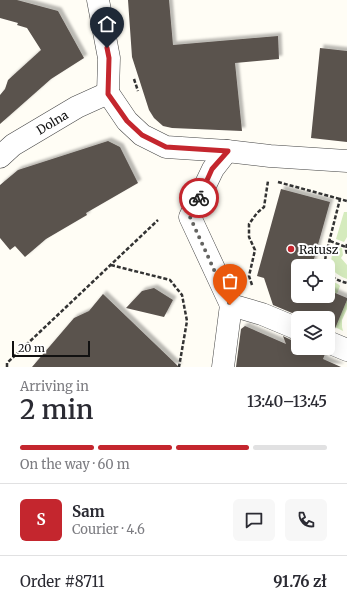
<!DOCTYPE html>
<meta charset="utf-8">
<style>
body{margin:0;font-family:Merriweather,serif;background:#f7f7f7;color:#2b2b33;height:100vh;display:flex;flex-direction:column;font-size:15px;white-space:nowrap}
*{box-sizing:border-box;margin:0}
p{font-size:13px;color:#7c7c81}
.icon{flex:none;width:22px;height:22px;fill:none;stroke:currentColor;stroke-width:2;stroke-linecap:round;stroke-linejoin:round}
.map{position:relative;height:367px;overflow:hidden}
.drawer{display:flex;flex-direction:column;background:#fff;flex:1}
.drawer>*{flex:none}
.fabs{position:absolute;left:291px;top:259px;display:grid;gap:8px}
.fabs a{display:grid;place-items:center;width:44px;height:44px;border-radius:6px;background:#fff;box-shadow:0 4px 16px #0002;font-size:20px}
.scale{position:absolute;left:12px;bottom:10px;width:78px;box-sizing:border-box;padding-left:4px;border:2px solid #111;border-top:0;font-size:11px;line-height:14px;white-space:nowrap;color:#111;-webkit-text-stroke:3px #fff;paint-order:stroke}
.pin{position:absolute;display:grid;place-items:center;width:34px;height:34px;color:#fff;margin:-41px -17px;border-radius:50% 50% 50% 0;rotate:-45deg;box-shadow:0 0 4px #0007}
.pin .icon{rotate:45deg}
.courier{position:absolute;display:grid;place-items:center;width:40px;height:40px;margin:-20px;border:3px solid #c4262e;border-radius:50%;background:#fff;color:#222;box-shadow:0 1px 5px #0007}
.summary em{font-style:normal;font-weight:600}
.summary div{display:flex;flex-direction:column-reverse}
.summary{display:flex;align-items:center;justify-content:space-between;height:68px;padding:0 20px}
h1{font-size:26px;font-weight:600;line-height:30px}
.bar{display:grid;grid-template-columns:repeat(4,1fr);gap:6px 4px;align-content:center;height:48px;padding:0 20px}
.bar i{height:5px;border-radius:3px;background:#e1e1e2}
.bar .on{background:#c4262e}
.bar p{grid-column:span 4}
.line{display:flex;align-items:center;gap:10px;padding:0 20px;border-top:1px solid #e1e1e2}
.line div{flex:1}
.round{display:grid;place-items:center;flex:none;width:42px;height:42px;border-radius:6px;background:#f7f7f7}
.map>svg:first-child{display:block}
.green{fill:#d5ebbd}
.building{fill:#5a524d;filter:url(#shadow)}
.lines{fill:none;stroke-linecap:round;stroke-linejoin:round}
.minor-casing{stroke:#444;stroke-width:23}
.path{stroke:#333;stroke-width:2.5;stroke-dasharray:4 2;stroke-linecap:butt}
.minor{stroke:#fff;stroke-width:22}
.done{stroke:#646461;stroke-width:4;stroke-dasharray:0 7.2}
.route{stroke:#c4262e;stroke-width:5}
.poi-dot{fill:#c4262e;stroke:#fff;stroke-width:1.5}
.labels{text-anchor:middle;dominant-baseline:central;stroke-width:4;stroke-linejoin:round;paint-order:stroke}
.street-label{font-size:12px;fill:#111;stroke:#fff}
.poi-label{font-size:12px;fill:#111;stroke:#fff;text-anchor:start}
</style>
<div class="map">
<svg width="347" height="367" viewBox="0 0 347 367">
<defs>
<filter id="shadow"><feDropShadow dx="3.5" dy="-3.5" stdDeviation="1" flood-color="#0004"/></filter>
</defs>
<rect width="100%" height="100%" fill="#fffdf5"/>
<!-- green -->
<path class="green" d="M344,212h3v25l-3,5 -8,-3z
M334,246l8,2 1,7 -2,3 6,7v14c-20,-8 -17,-15 -13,-33z
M328,280l10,4 2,2 -3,8 -9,-4z
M347,300v9l-5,11v7l1,4 -8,-4z"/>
<!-- building -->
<path class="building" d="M0,0h17l41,11 26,47 -33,21 -51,45v-29l5,-6 3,-9 33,-30 -14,-22 -10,-3 1,-2 -18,-5z
M128,0h41l4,45 105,-9 1,23 -44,4 7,68 -70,-3 -9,-2 -9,-8 -5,-8 -17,-53z
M320,48l27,3v91l-36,-4z
M108,141l12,6 18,36 -52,30 1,2 -41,24 -21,18 -10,-11 -5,4 -10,-12v-53l18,-15z
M281,189l49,13 -18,64h-14v30h30v-6l19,8v2l-13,31 -6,-1v-12h-24l-31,-13 -9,-27 -7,-2z
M154,288l19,12 -9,17 -38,-9 16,-17z
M103,294l76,73h-147l42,-49 15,-7z
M245,326l41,18 -3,-8 10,5h5v7h19l1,2 7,4 -2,5 18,8h-105l5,-38z"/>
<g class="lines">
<!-- minor casing -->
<g class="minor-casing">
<g id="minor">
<path d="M98,0l11,58 -1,35"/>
<path d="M108,93l19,28 15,14 24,12 61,4 43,5 77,5"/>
<path d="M227,151l-14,18 -23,48 41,88"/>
<path id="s1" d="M0,157l13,-12 64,-38 31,-14"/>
<path d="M231,305l31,9 36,15"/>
<path d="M328,342l19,8"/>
<path d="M223,367l8,-62"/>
</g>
</g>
<!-- path -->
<path class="path" d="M134,79l4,12
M278,182l62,17
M330,241l16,6
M347,244l-1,6 1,4
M111,265l59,15 12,15 5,26 -8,46
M326,266l-1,-5 1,-7 14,-55 7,2
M328,272c4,7 12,9 19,11
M252,285l-3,-9 6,-26 -6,-13v-13l8,-11 7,-6 4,-26
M7,367v-4l151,-143"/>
<!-- minor -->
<use href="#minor" class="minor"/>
</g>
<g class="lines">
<!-- done -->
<path class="done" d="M199,198l-9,19 40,88"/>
<!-- route -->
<path class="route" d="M107,48l2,10 -1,36 19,27 15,14 24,12 62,4 -16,18 -13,29"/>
</g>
<!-- markers -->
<circle class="poi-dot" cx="291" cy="249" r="4"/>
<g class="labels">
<!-- street labels -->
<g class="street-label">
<text stroke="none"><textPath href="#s1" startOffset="63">Dolna</textPath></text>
</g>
<!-- poi labels -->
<g class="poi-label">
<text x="299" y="249">Ratusz</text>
</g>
</g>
</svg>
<div class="fabs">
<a><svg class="icon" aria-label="locate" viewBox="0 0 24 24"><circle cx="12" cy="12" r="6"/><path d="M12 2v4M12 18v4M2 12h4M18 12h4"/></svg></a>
<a><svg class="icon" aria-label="layers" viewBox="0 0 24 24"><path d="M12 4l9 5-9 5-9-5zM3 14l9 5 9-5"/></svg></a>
</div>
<div class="scale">20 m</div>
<div class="pin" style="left:230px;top:305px;background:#ea580c"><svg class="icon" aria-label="bag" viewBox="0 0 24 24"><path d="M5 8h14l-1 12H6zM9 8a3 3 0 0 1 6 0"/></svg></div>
<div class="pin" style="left:107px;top:48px;background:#1f2937"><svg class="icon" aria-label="home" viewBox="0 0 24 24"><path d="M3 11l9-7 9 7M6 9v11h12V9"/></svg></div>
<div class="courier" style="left:199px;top:198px"><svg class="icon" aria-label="bike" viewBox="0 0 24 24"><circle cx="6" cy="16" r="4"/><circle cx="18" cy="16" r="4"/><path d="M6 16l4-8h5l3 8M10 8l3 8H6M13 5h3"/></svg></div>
</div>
<section class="drawer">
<div class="summary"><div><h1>2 min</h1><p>Arriving in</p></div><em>13:40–13:45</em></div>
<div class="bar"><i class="on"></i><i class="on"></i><i class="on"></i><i></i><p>On the way · 60 m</p></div>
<div class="line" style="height:72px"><b class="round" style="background:#c4262e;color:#fff">S</b><div><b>Sam</b><p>Courier · 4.6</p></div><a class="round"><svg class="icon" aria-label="chat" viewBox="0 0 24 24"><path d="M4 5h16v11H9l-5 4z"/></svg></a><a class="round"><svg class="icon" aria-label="phone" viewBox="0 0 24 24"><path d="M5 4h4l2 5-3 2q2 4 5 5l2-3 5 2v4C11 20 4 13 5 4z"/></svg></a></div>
<div class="line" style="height:52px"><div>Order #8711</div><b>91.76 zł</b></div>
</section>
